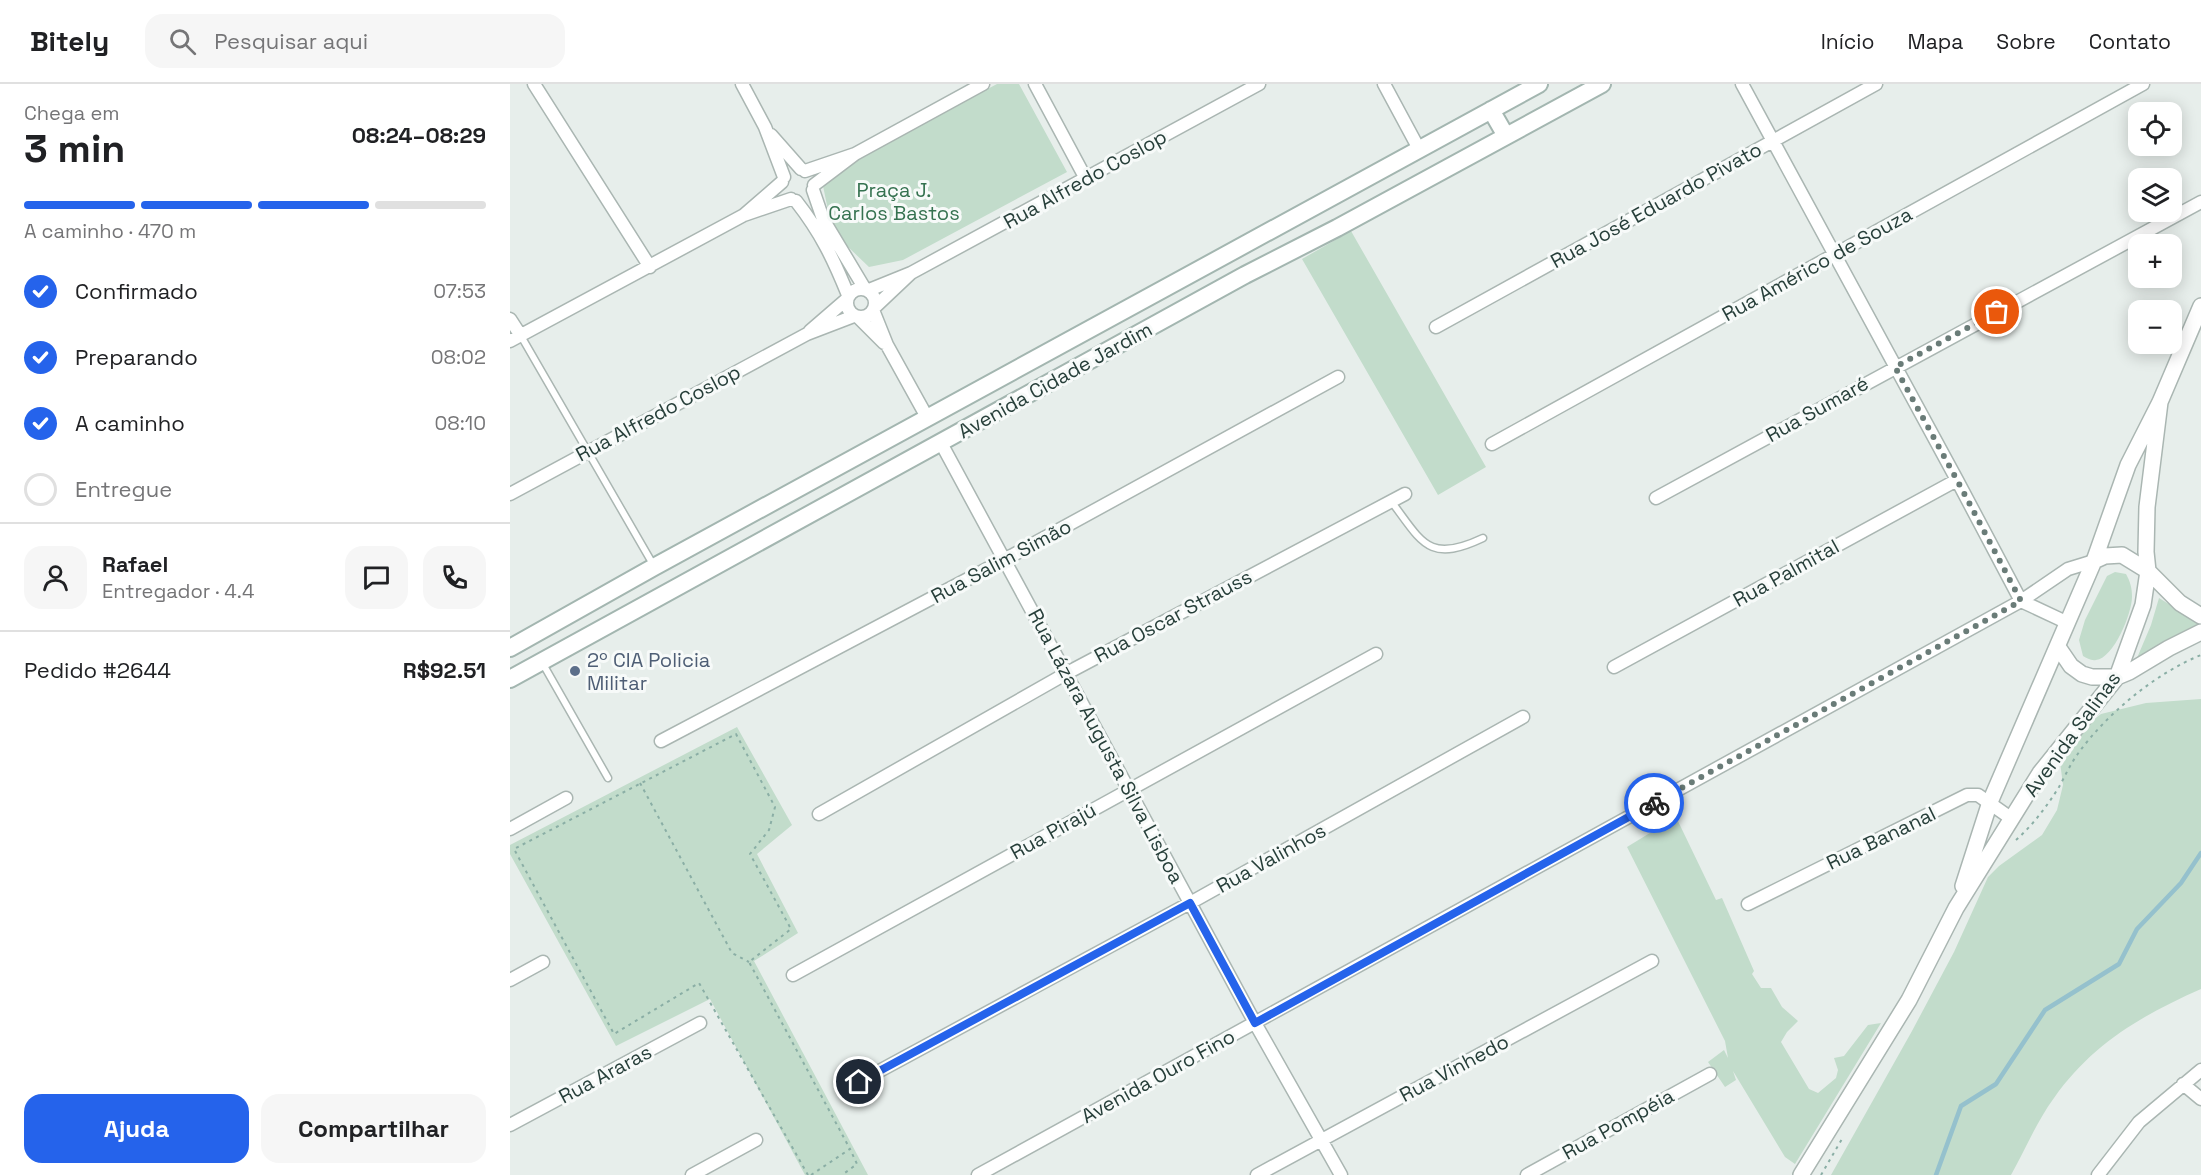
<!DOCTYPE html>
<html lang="pt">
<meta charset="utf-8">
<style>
body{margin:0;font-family:"Space Grotesk",sans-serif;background:#f6f6f6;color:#202124;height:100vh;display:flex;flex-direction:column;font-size:22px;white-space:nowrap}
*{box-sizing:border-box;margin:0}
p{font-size:20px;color:#757577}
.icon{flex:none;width:33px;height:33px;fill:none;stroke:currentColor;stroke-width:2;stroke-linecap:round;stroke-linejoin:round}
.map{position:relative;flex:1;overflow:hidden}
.side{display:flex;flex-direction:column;background:#fff;width:510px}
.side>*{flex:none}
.fabs{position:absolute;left:1618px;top:18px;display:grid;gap:12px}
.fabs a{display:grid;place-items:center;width:54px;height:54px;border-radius:12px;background:#fff;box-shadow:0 3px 15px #0003;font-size:30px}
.pin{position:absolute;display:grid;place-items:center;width:51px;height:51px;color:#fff;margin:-26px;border:3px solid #fff;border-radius:50%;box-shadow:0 2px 6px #0007}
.courier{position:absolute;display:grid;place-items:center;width:60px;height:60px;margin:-30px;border:4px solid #2563eb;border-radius:50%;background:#fff;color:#222;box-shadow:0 2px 8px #0007}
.headline em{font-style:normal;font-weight:600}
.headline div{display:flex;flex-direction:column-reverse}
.headline{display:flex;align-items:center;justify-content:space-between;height:102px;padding:0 24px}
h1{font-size:39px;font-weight:600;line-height:45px}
.bar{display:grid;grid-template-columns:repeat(4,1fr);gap:9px 6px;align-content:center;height:72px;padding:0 24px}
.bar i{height:8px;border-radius:4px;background:#e0e0e0}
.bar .current{background:#2563eb}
.bar p{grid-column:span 4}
.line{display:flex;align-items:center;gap:15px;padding:0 24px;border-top:2px solid #e0e0e0}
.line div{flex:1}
.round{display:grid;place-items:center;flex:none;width:63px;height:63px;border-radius:18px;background:#f6f6f6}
ol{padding:0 24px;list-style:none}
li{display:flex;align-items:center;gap:18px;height:66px}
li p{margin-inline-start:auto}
li .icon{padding:6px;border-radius:50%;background:#2563eb;color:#fff;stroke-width:4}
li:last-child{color:#757577}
li i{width:33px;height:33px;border:3px solid #e0e0e0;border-radius:50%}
.cta{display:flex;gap:12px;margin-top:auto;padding:12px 24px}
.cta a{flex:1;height:69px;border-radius:18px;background:#2563eb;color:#fff;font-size:24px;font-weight:600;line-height:69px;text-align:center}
.cta a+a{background:#f6f6f6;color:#202124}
header{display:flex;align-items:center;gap:36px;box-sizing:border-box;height:84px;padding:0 30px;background:#fff;border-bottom:2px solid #e0e0e0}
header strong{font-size:28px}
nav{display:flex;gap:33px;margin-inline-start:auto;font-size:21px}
.search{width:420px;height:54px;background:#f6f6f6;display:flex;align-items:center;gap:15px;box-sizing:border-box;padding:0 21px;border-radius:18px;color:#757577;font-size:22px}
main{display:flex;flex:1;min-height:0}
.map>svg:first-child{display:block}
.green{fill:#c2dccb}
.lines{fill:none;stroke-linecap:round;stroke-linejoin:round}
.stream{stroke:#95c1cd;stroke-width:4.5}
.service-casing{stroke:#aab6b2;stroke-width:9}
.minor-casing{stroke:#aab6b2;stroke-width:15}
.tertiary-casing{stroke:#aab6b2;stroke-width:18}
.secondary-casing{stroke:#a3b6b0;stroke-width:20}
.path{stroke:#8aaea5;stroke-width:2;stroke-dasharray:3 4.5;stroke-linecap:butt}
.service{stroke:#fff;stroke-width:6}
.minor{stroke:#fff;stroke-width:12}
.tertiary{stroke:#fff;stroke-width:15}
.secondary{stroke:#fff;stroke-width:16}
.done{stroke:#6a7c78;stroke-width:6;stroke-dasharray:0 10.8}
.route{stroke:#2563eb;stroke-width:8}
.service-dot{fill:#5c6f8a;stroke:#f7faf9;stroke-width:2}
.labels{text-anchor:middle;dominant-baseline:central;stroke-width:6;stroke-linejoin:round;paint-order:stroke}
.street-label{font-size:20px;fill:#273f3a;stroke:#f7faf9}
.park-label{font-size:20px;fill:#357250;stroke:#f7faf9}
.service-label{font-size:20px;fill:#4e5e75;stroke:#f7faf9;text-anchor:start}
</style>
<header>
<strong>Bitely</strong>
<div class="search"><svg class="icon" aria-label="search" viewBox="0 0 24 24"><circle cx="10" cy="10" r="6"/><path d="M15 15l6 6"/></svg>Pesquisar aqui</div>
<nav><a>Início</a><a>Mapa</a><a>Sobre</a><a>Contato</a></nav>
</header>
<main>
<section class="side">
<div class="headline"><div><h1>3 min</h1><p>Chega em</p></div><em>08:24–08:29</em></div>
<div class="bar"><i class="current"></i><i class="current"></i><i class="current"></i><i></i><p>A caminho · 470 m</p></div>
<ol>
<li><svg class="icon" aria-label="check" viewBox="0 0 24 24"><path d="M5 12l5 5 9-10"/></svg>Confirmado<p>07:53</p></li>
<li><svg class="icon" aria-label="check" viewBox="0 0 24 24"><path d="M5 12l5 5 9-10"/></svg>Preparando<p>08:02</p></li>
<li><svg class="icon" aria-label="check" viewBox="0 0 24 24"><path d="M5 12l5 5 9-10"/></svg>A caminho<p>08:10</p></li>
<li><i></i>Entregue</li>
</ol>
<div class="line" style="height:108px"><a class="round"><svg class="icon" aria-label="person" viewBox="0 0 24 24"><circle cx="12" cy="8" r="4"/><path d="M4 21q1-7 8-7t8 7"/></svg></a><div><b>Rafael</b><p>Entregador · 4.4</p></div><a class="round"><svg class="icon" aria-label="chat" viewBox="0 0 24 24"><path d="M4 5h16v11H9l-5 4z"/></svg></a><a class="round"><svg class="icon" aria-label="phone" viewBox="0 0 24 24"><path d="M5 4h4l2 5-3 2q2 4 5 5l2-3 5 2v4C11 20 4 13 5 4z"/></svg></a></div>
<div class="line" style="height:78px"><div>Pedido #2644</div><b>R$92.51</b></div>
<div class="cta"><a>Ajuda</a><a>Compartilhar</a></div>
</section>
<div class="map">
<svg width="1691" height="1091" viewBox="0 0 1691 1091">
<rect width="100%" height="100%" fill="#e7eeeb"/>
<!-- green -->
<path class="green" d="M487,0h22l48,88 -164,88 -34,7 -25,-24 -15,-28 -7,-34 39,-25z
M841,147l135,236 -48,28 -136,-236z
M1605,488l11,2c4,7 6,14 6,23 0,16 -18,61 -36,63 -5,1 -9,-2 -13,-4l-4,-16 6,-20 22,-44z
M1649,514l42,26 -38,19 -26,15 14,-33z
M1691,615v290c-59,26 -109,55 -147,109 -17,23 -29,52 -43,77h-180l81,-144 42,-79 34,-75 11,-11 43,-31 15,-25 6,-25 -3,-23 14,-27 27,-21 45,-11z
M227,643l55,98 -35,29 41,79 -44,28 114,214h-63l-95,-176 -94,47 -106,-192v-9z
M1166,733l40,83 6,-2 32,73 -2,3 9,14h10l11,19 16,14 -11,11 -6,10 28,47 9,4 18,-15 2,-8 -4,-12 10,-2 24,-31 13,-2 -86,141 -10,-7 -52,-86 3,9 -11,7 -17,-25 16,-12 4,8 -3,-17 -98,-194z"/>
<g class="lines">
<!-- stream -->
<path class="stream" d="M1426,1091l25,-69 35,-22 49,-74 74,-46 18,-35 44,-46 20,-30"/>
<!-- service casing -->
<g class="service-casing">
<path id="service" d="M11,252l133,230
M881,417c31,41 37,63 92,37
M33,580l65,114"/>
</g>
<!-- minor casing -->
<g class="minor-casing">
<path id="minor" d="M24,0l116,183
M232,0l23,43 19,50
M525,0l51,95
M874,0l35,65
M1232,0l215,396 64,121
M261,51l30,34
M345,70l128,-70
M295,87l50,-17 -41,31
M272,98l-38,33 47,-16
M303,106l10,29 42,70
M286,117c25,32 37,57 52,94
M401,189l348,-189
M337 219a14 14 0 1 1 28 0a14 14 0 1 1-28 0Z
M359,206l42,-17 -36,34
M363,226l14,35 41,74
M348,233l26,26
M0,235l11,17
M926,243l440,-243
M300,247l37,-32
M0,257l234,-126
M431,359l314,580 86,152
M982,360l651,-360
M0,410l297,-160 47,-18
M1146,414l545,-296
M1511,517l47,22
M1104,583l343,-187
M151,657l343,-181 334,-183
M309,730l248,-141 338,-179
M0,745l56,-31
M1238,820l219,-109h11l34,24
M283,891l583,-321
M0,896l33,-18
M349,998l331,-179 333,-186
M1673,1000l18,15
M0,1041l190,-102
M182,1091l64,-35
M468,1091l1043,-574 47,-32 26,-8
M747,1091l395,-214
M1017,1091l183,-101
M1588,1091l41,-53 62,-52"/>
</g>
<!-- tertiary casing -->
<g class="tertiary-casing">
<path id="tertiary" d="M1584,477l11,-5 17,-1 26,16 32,32 21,13
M1548,563l13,19 11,8 10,3h25l12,-5 40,-24 32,-16
M1453,802l27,-84 104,-241 34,-96 32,-63 41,-96
M1291,1091l108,-175 47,-92 84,-135 77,-96 26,-72 5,-34 -2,-19 1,-45 13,-105"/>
</g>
<!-- secondary casing -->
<g class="secondary-casing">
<path id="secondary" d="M981,26l15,26
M0,564l144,-81 885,-483
M0,595l735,-404 92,-47 265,-144"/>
</g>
<!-- path -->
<path class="path" d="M130,699l92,170 17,9
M1506,756c17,-15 31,-34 43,-53 6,-11 11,-22 18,-32 29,-41 79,-82 124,-100
M298,1091l-109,-192 -85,51 -100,-185 222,-115 39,73 -6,23 -19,24 41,75 -42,33 101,187
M301,1091l39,-26 7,15 -15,11
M1311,1091l21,-36"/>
<!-- service -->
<use href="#service" class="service"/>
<!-- minor -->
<use href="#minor" class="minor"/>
<!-- tertiary -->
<use href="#tertiary" class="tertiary"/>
<!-- secondary -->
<use href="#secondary" class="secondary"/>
</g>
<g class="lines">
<!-- done -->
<path class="done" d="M1144,719l367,-202 -64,-121 -62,-113 102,-55"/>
<!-- route -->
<path class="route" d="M349,998l331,-179 65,120 399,-220"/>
</g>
<!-- markers -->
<circle class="service-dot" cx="65" cy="587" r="6"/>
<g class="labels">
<!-- street labels -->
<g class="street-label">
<text transform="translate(575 95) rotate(-29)">Rua Alfredo Coslop</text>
<text transform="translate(1146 121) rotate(-29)">Rua José Eduardo Pivato</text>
<text transform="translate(1307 180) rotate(-29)">Rua Américo de Souza</text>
<text transform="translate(545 296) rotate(-29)">Avenida Cidade Jardim</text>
<text transform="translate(1307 325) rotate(-29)">Rua Sumaré</text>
<text transform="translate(148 329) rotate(-28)">Rua Alfredo Coslop</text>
<text transform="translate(491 477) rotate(-28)">Rua Salim Simão</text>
<text transform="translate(1276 489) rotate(-29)">Rua Palmital</text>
<text transform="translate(663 532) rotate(-28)">Rua Oscar Strauss</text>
<text transform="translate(1562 650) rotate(-54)">Avenida Salinas</text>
<text transform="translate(596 662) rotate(62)">Rua Lázara Augusta Silva Lisboa</text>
<text transform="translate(543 747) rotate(-29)">Rua Pirajú</text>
<text transform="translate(1371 754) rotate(-26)">Rua Bananal</text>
<text transform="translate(761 774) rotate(-29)">Rua Valinhos</text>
<text transform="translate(944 984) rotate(-28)">Rua Vinhedo</text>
<text transform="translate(95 990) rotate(-28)">Rua Araras</text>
<text transform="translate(648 992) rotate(-29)">Avenida Ouro Fino</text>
<text transform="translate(1108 1040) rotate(-29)">Rua Pompéia</text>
</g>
<!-- park labels -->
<g class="park-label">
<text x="384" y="106">Praça J.<tspan x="384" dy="23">Carlos Bastos</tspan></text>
</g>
<!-- service labels -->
<g class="service-label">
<text x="77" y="576">2º CIA Policia<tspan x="77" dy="23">Militar</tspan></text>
</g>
</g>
</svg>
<div class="fabs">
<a><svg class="icon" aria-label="locate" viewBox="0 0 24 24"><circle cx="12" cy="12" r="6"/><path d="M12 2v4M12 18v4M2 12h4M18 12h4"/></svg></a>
<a><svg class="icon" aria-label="layers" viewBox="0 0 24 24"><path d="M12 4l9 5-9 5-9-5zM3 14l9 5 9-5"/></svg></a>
<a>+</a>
<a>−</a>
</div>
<div class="pin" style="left:1487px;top:228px;background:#ea580c"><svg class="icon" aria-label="bag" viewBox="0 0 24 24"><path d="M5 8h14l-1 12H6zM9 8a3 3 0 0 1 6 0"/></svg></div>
<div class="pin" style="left:349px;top:998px;background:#1f2937"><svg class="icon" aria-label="home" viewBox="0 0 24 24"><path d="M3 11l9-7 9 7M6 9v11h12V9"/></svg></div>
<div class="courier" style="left:1144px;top:719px"><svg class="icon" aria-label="bike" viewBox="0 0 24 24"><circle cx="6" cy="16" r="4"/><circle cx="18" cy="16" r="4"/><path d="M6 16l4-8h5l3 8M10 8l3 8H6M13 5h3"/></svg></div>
</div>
</main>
